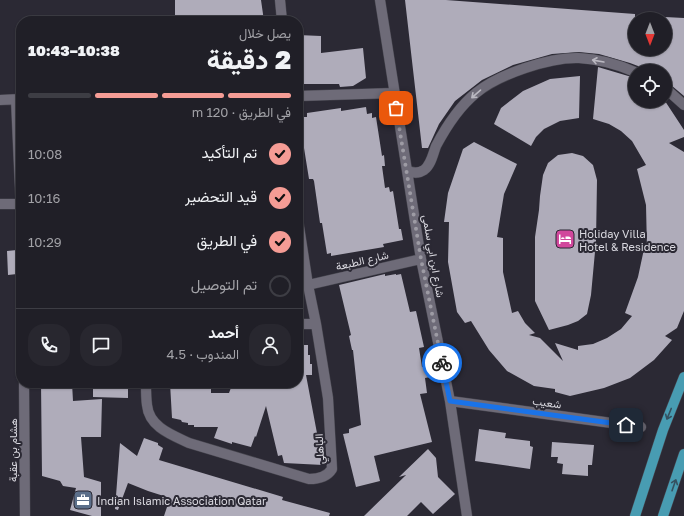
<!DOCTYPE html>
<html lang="ar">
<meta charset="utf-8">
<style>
body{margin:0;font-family:"Golos Text",Vazirmatn,sans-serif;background:#28272f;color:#f1f3f6;direction:rtl;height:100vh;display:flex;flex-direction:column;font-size:15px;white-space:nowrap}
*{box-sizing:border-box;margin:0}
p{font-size:13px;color:#a2a2a7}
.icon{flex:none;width:22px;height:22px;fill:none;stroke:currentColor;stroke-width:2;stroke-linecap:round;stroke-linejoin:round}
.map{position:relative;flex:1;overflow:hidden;direction:ltr}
.details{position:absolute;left:16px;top:16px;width:287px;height:372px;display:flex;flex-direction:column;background:#201f27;border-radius:16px;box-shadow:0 1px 3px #0004,0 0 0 1px #3d3d44;direction:rtl}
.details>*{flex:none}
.needle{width:26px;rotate:180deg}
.controls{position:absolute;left:628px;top:12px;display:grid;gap:8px}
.controls a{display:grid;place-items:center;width:44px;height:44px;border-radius:50%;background:#201f27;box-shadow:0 1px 3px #0004,0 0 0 1px #3d3d44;font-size:20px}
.pin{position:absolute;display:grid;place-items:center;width:34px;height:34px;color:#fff;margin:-17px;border-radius:8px;box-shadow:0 2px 6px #0006}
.courier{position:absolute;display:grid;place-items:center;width:40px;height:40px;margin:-20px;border:3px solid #1a73e8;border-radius:50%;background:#fff;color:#222;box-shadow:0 1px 5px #0007}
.overview em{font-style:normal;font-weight:800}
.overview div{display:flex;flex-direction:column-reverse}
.overview{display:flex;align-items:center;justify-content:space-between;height:68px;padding:0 12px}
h1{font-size:26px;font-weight:800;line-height:30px}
.bar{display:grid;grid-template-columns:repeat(4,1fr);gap:6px 4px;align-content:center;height:48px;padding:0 12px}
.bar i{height:5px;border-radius:3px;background:#3d3d44}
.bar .current{background:#f59c95}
.bar p{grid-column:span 4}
.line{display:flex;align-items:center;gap:10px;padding:0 12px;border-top:1px solid #3d3d44}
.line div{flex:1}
.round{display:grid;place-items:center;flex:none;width:42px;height:42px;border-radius:16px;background:#28272f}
ol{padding:0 12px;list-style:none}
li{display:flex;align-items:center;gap:12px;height:44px}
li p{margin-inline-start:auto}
li .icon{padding:4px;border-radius:50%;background:#f59c95;color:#111;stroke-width:4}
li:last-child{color:#a2a2a7}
li i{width:22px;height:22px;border:2px solid #3d3d44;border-radius:50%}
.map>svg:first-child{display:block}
.building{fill:#afacba}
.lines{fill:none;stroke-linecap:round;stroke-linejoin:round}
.minor-casing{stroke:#47464f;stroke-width:11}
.major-casing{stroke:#47464f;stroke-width:11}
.minor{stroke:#6e6b78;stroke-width:10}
.major{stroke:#489cb2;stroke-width:10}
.oneway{stroke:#bab8c1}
.oneway2{stroke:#355160}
.done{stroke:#9d9ba4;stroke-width:4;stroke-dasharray:0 7.2}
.route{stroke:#1a73e8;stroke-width:5}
.labels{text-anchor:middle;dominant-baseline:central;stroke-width:4;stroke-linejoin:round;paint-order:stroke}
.poi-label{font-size:11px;fill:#dad9e0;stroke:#2b2934;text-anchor:start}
.street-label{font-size:11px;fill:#dad9e0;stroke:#2b2934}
</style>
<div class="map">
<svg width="684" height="516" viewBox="0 0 684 516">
<rect width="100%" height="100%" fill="#2b2934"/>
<!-- building -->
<path class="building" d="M175,0h86l3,21h-89z
M405,0h41l189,14v35h30v-32l19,1v78l-19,-16v-9h-8l-7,-7 -9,7 -3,-5 -8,-3 -31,-9 -20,-2 -27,2 -39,11 -31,15 -27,21 -16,23 -11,24h-6z
M298,35l23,1v17l42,-5 3,30 -13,8 -13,1 -1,-3h-36l-5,-4z
M598,67l37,11v23h30l19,29v7l-15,6 15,9v159l-7,17 -12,8 7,4 -18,20 -24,18 -26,10 -34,8 -15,-4v-3l-21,-3 -27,-15 -18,-21 -18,-29 -6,2 -8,-11 -9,-50 1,-40h-5l4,-29 15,-44 11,-7 43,22 -13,30 -7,43 6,1v34l9,41 6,-2 7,12 10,10 -6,2 11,3 23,23 -8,-18 23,7v-4l15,-2 14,-6 14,-9 11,-13 -7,-3 13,-36 6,-28h3l-1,-44 -9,-36 9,-4 -14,-24 -11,-10 -12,-7 -16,-5z
M580,76l-1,42 -19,3 -16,8 -8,8 -5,9 -37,-22 7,-16 22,-17 27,-12z
M366,107l1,7 5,-1v5l4,-1 6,39 2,-1 1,11h-3l3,22 4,-1 1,5 3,-1 6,38h2l2,11 -20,4 1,3 -53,9v-3l-4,1 -5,-31h-2l-6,-42 -1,-2h-4l-5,-31 -2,1 -4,-29 5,-1v-2h4v-4l34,-5v3z
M572,153l11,3 10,9 4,15 -1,61 -5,54 -4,19 -9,7 -10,4 -19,5 -14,-29v-64l4,-27 1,-14 3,-21 5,-12 10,-8z
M17,250v24l-9,1 -1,-24z
M385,274v2l11,-2v1l5,-1 9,38 6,-1 8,36 -5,1 3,19 6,-1 2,11 -5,1 2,15 -7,1 12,48 -58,14 6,25 -24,6 -13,-53 6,-1v-4l12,-4 -8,-75h-1l-3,-14 2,-1 -12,-50z
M298,345h10v10h2v9h2v11h-6l17,90 -39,-2 -2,-8 -4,1 -12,-50 -10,31 -1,-1 -4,11 -19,-5v2l-18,-6 4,-11h-24v-2h-6v-2l-6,-1 -1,-2 -9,-2 -2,-35h41v10h18l3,-8h66z
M41,383h31l1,18 29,-2 -1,38h-20l3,40 17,5v34h-9l-22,-6 6,-22 -13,-2 -3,-5 -18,-5z
M93,383h35v15l-35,-1z
M479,429l27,4 -1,5 25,3v5l3,1 -3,22 -55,-8z
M144,438l14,5v2l5,3 -4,12 124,37 -1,3 48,13 -1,3h-165l6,-18 -22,-7 -20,-8 -10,27 -3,-1 5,-66 17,13z
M552,442l42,3 -2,20h-4v11l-26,-2 1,-10 -6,-1 1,-6h-7z
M428,449l8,9 2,19 17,17 -22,20 -12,-12 -14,14h-43l42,-41 -7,2z"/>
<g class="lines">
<!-- minor casing -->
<g class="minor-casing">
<path id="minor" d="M280,0l2,21
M380,0l41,259 29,142 17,115
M665,88l19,17
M298,96l96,-3
M0,100l21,-1
M16,100l5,110
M407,170c5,3 11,4 17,0 7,-5 9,-16 12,-24 10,-19 24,-40 40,-53 23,-19 74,-36 103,-35 19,1 38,6 56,14
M0,204h21
M308,285l113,-26
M298,324h18
M24,383l1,133
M146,383c0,7 0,15 1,22 2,22 25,30 42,38l120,36c10,0 18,-2 23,-10l-4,-71 -12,-74 -8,-39 -10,-65
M450,401l191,26"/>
</g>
<!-- major casing -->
<g class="major-casing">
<path id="major" d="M635,516l28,-86 21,-53
M663,516l21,-62"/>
</g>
<!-- minor -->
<use href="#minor" class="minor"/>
<!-- major -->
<use href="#major" class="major"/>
</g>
<!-- one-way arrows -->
<defs><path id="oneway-shaft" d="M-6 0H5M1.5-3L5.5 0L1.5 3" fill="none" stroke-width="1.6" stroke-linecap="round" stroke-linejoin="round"/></defs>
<g class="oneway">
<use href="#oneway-shaft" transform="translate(598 61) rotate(-170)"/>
<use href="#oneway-shaft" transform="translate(476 94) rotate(139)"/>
</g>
<g class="oneway2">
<use href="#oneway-shaft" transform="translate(669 414) rotate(112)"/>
<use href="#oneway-shaft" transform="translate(674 485) rotate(-71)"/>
</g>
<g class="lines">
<!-- done -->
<path class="done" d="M396,108l25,151 21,104"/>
<!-- route -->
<path class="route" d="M442,363l8,38 176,24"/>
</g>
<!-- icons -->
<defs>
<g id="hotel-square" transform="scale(1)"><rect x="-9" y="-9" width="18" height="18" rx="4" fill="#d1479c" stroke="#2b2934"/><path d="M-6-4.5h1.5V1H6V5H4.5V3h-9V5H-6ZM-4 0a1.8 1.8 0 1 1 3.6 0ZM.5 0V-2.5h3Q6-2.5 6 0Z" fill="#fff"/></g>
<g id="office-square" transform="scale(1)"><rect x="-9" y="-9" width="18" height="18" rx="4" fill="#5c6f8a" stroke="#2b2934"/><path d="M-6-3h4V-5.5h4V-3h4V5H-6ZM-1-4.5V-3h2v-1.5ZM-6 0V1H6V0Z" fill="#fff"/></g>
</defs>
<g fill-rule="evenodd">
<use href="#hotel-square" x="565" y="239"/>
<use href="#office-square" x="83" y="500"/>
</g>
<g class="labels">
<!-- poi labels -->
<g class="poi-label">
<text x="579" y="233">Holiday Villa<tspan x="579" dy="13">Hotel &amp; Residence</tspan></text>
<text x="97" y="500">Indian Islamic Association Qatar</text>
</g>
<!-- street labels -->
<g class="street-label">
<text transform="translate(434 256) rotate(80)">شارع ابن ابي سلمى</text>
<text transform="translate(362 260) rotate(-13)">شارع الطبعة</text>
<text transform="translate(547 402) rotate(8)">شعيب</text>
<text transform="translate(319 449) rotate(-93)">الباهلي</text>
<text transform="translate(12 450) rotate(-90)">هشام بن عقبة</text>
</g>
</g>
</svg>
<div class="controls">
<a><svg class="needle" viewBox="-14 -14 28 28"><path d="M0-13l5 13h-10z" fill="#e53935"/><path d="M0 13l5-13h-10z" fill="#a2a2a7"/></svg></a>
<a><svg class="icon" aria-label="locate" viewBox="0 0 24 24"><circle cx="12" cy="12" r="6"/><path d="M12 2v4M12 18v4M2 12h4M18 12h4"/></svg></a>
</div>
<div class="pin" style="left:396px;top:108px;background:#ea580c"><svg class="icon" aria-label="bag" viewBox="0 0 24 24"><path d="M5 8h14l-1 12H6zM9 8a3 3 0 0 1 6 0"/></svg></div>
<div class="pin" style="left:626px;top:425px;background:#1f2937"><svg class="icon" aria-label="home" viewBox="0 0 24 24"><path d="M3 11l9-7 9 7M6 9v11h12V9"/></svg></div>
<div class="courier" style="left:442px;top:363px"><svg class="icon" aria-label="bike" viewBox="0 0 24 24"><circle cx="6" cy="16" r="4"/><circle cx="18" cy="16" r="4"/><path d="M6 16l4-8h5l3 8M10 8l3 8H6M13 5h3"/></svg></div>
<section class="details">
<div class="overview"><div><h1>2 دقيقة</h1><p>يصل خلال</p></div><em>10:38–10:43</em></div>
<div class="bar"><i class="current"></i><i class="current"></i><i class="current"></i><i></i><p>في الطريق · 120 m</p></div>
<ol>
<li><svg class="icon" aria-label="check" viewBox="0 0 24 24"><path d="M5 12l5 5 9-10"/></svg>تم التأكيد<p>10:08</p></li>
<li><svg class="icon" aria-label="check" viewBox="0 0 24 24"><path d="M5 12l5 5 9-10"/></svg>قيد التحضير<p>10:16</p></li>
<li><svg class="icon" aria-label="check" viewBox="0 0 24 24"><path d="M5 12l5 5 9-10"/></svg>في الطريق<p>10:29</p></li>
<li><i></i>تم التوصيل</li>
</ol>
<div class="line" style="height:72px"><a class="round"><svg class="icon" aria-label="person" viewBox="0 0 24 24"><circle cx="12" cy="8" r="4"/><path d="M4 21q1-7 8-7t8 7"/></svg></a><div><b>أحمد</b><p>المندوب · 4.5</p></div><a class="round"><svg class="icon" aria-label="chat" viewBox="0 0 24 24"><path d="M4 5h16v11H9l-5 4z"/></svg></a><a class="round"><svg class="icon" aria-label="phone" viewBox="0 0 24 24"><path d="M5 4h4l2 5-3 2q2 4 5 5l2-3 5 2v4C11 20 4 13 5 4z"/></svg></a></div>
</section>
</div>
